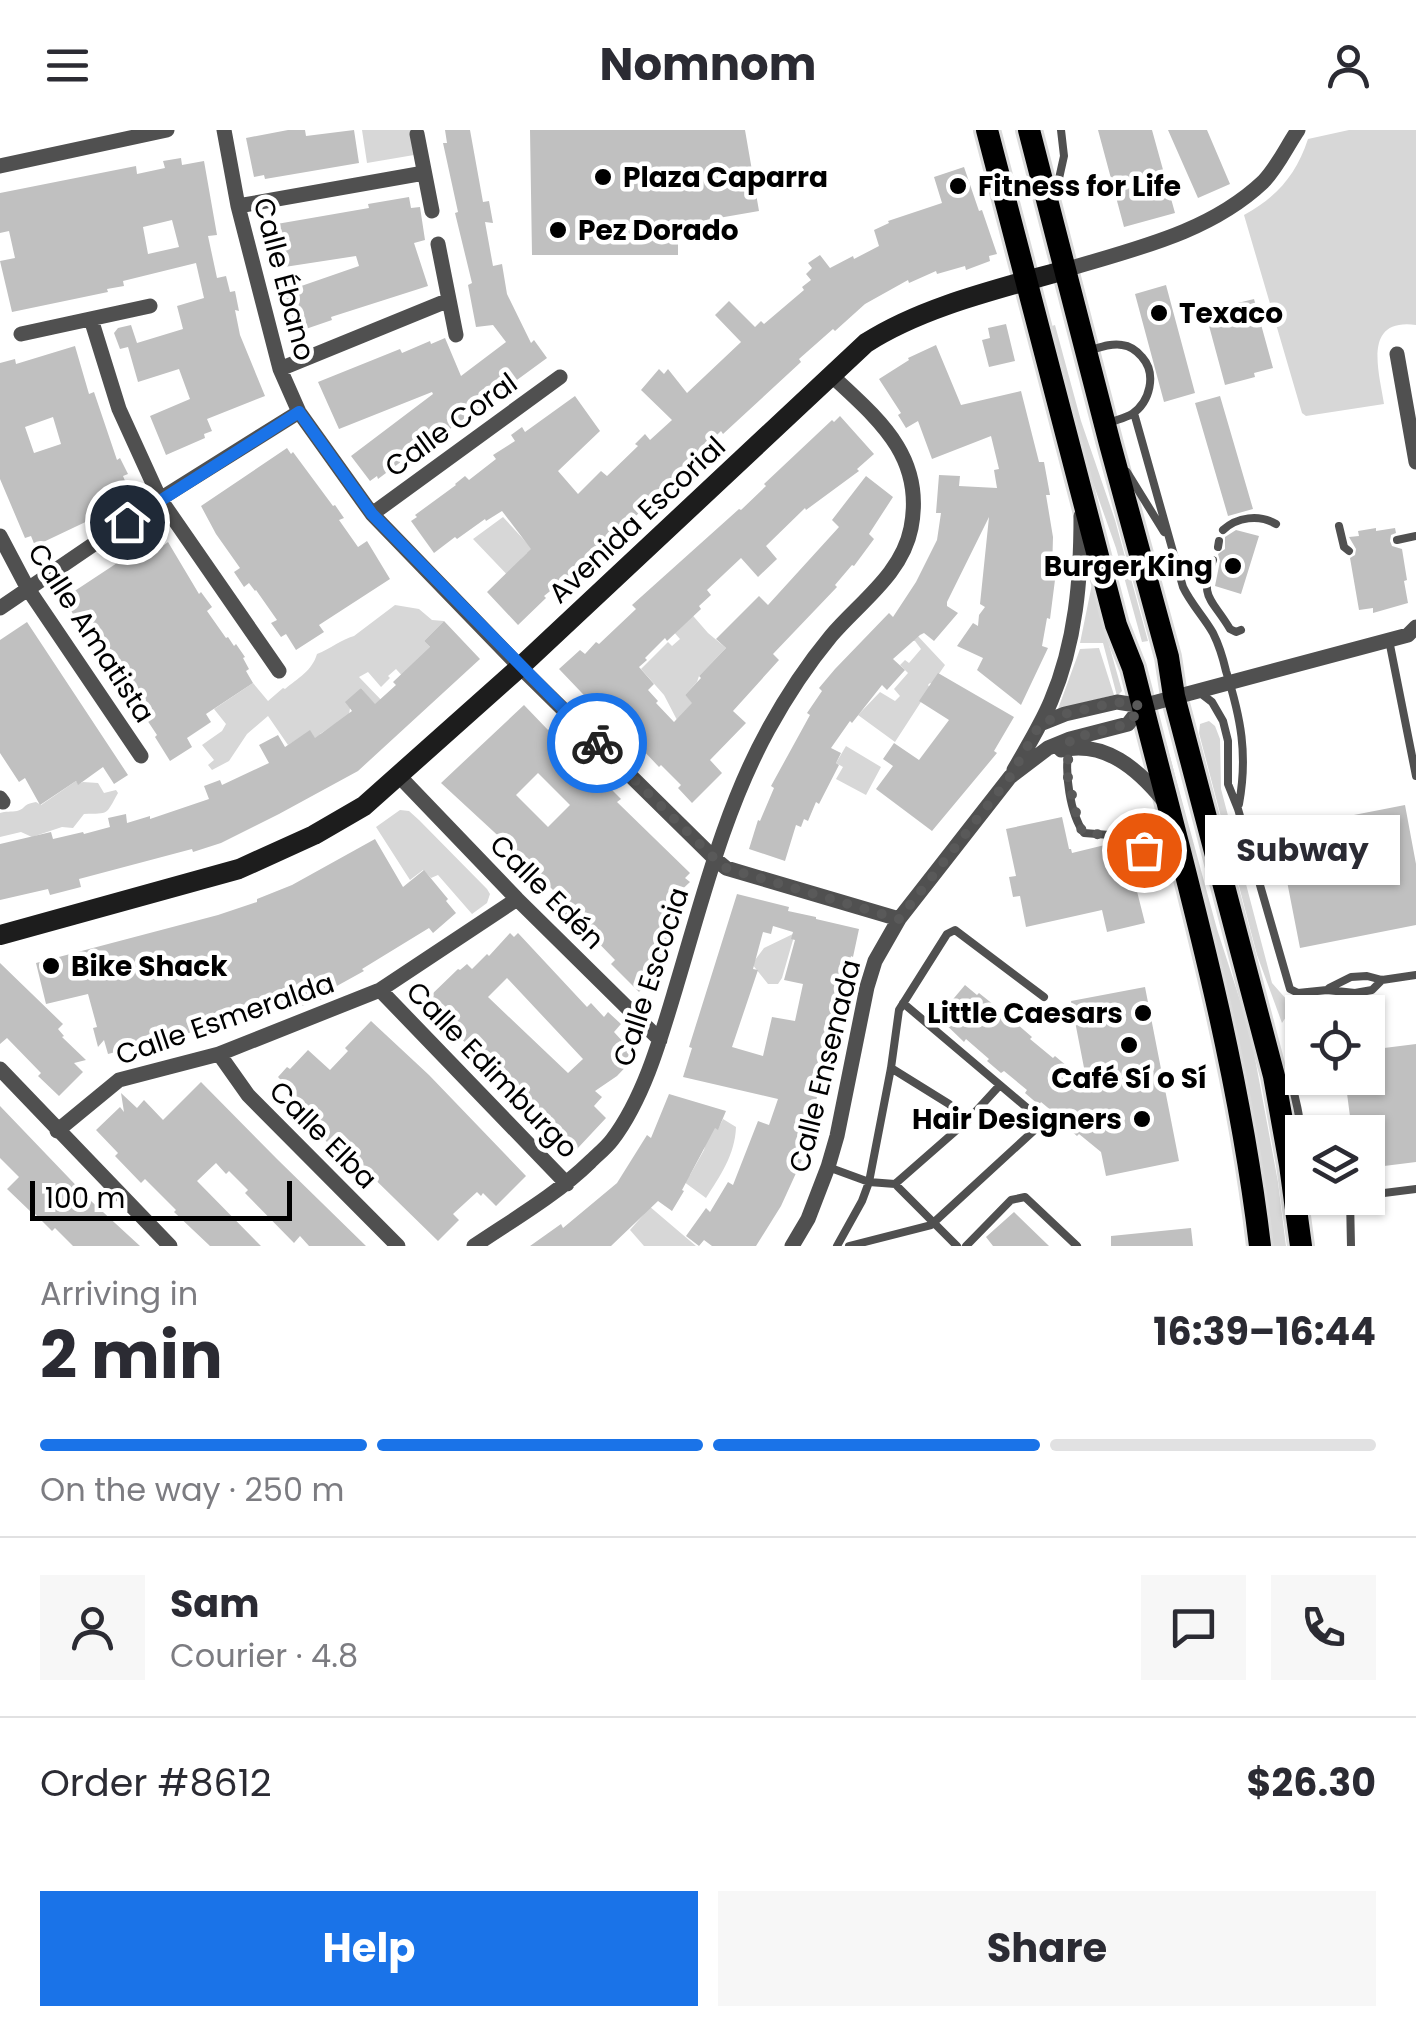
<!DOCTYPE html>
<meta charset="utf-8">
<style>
body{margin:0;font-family:Poppins,sans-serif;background:#f7f7f7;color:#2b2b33;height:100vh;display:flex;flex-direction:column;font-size:38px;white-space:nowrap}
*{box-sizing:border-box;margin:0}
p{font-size:32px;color:#7c7c81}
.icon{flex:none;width:55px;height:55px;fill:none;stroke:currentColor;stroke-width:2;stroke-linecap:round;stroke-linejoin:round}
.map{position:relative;height:1116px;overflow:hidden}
.panel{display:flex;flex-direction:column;background:#fff;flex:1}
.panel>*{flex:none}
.buttons{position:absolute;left:1285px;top:865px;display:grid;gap:20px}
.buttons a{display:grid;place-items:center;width:100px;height:100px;border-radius:0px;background:#fff;box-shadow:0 2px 8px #0004;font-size:50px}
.scale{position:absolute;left:30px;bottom:25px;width:262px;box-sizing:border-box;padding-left:10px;border:5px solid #000;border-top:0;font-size:28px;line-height:35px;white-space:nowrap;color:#000;-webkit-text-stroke:8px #fff;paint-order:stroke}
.pin{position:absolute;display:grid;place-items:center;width:85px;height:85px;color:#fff;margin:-42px;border:5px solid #fff;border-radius:50%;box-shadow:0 2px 10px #0007}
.courier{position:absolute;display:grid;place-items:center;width:100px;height:100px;margin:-50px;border:8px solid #1a73e8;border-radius:50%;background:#fff;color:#222;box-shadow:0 2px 12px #0007}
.bubble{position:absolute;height:70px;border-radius:0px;background:#fff;box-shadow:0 2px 8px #0004;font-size:32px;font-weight:700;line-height:70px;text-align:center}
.head em{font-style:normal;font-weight:700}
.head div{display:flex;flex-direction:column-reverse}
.head{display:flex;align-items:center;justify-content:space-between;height:170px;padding:0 40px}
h1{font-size:65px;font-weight:700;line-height:75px}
.bar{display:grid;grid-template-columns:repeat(4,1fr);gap:15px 10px;align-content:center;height:120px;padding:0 40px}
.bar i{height:12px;border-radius:8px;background:#e1e1e2}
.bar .on{background:#1a73e8}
.bar p{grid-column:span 4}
.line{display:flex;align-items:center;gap:25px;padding:0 40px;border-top:2px solid #e1e1e2}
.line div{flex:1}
.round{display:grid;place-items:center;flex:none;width:105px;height:105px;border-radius:0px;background:#f7f7f7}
.button{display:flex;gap:20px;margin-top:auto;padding:20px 40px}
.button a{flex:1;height:115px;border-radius:0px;background:#1a73e8;color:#fff;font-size:40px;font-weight:700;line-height:115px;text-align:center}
.button a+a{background:#f7f7f7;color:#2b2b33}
header{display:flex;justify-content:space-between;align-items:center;height:130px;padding:0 40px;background:#fff;font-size:45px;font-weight:700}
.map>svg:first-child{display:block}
.green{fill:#d7d7d7}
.building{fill:#c0c0c0;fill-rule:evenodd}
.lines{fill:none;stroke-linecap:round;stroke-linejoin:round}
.primary-casing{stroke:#dbdbdb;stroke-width:28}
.lane{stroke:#505050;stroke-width:8}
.street{stroke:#505050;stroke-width:15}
.secondary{stroke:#1d1d1d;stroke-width:20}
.primary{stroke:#000;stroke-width:22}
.done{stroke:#595959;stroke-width:10;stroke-dasharray:0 18}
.route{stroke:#1a73e8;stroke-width:12}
.poi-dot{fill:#000;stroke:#fff;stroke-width:4}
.labels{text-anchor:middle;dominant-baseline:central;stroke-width:9;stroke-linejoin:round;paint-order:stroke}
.poi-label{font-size:28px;font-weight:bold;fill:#000;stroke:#fff;text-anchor:start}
.street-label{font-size:28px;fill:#000;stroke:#fff}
</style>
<header><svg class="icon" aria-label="menu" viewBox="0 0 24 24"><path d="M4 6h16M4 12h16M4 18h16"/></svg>Nomnom<svg class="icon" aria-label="person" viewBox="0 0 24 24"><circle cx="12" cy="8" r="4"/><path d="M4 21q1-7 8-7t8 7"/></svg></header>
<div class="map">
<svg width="1416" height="1116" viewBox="0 0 1416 1116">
<rect width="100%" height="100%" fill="#fff"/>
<!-- green -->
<path class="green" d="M362,0h48l4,25 -47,8z
M1349,0h67v195c-54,-7 -37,46 -32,79l-78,12 -4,-3 -58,-198c33,-18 52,-40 64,-76z
M1055,195l26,96 34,99 33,121 -6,1 -26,-94 -34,-96 -33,-125z
M503,387l58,63 -34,-27 -6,6 14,45 -62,-65z
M1092,454l30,107 -5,5 -14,-53h-23z
M674,464l34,39 18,15 -27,28 -2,6 -12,13 8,8 -16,17 -13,-25 -23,-26 27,-27 4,4 8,-7 -8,-9z
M395,475l24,4 13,11 12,1 -20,20 32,33 -50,6 -10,-11 -8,7 2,2 -9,9 -13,-15 -9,5 27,28 -7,5 -18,-22 -11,20 -1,7 -29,19 27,39 -13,-4 -24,-38 -22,14 -20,-29 -21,18 -18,27 -17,9 -4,-5 6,-5 -12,-15 20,-14 4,-7 -12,-15 39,-26 15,18 15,-13 2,1c13,-11 27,-18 32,-35 13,-5 25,-15 37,-18z
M901,488l44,47 -13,19 -2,-1 -2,2 2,3 -35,54 -37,-27 22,-23 15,9 5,-5 -6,-7 14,-16 -8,-8 5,-5 4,3 12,-14 -6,-8h-2z
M1099,518l15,47 -56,14 22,-60z
M1209,591l6,5 5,13 1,50 51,194 15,17 -1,17 -4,6 -25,-68 -58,-222 1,-9z
M1162,608l4,4 51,187 33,102 28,151 8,64h-15l-17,-114 -18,-89z
M846,616l35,21 -15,28 -30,-16 7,-12 -7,-4z
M76,651l2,3 5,-2 15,1 6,10 12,-3 2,3c-13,23 -8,20 -34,21l-11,14 -11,-1 -30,10 -11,-5 -21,5v-24c5,-2 12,-1 17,-2 9,-2 5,-7 19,-9l5,3z
M400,680l9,1 10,9 68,69 3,5 -3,9 -15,11 -34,-39 -7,3 -8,-8 -13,10 -34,-53z
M795,803l-13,45 -4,6h-10l-16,-20 12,-16z
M723,989l13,8c-1,28 -16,49 -30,71l-30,-22 14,-1 14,-25 6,-24 8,3z
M622,1053l74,63h-52l-14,-16 14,-16 -20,-23z"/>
<!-- building -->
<path class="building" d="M288,0h17l1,6 48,-6 5,33 -94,16 -1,-4 -10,2 -8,-39z
M445,0h25l13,72 6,-1 4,22 -8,-1 8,44 9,-2 5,30 24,49 3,-3 13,18 -127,93 -2,-2 -40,30 -1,-3 -7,5 -19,-25 82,-62 -1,-2 -93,37 -21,-47 82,-33 2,4 28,-12 1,3 14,-6 16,38 45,-34 -13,-17 -17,2 -8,-42 4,-2 -17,-70 3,-1 -15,-69h4z
M530,0h215l14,81 -81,14v30h-146z
M1098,0h54l23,83 -51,14z
M1168,0h39l23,54 -32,14z
M181,28l1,7 22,-4 13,74 -9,1 9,42 9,-2 4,16 5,-1 4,20 -4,-1 5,25 25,61 -58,23 5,12 -8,3 1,4 -39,17 -16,-39 40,-17 -11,-30 -41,13 -10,-35 -8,2 -6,-16 4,-5 13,-3 6,18 46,-14 -6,-23 27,-8 -8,-35 -73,18 1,5 -17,3 1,3 -96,20 -12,-51 15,-3 -6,-27 -9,2v-40l136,-27 1,8 28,-6 -2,-7zM172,90l7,27 -31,7 -5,-27z
M964,37l15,44 3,-1 15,44 -8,2 1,5 -24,9 -1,-4 -28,8 -1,-3 -27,12 -1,-3 -43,24 -30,27 -2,-2 -34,30 2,3 -78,72 -2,-3 -51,50 -1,-2 -30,29 1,4 -44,42 -52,42 2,2 -28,27 -31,-33 44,-43 -29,-38 -16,10 -1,-2 -28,20 -2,-2 -21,16 -23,-32 6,-4 -2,-2 41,-30 -1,-1 10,-8 4,4 27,-21 -3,-4 22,-14 -4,-6 11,-8 3,5 50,-36 25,35 -42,40 20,23 23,-23 6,5 31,-30 -3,-2 10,-10 5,6 22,-20 -31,-30 18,-21 5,5 4,-5 19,24 54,-51 -26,-27 14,-14 26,26 6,-6 3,3 40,-34 -2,-3 9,-7 -5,-6 6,-6 -4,-5 12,-8 10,13 23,-12 1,3 25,-13 -5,-16 15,-7 -1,-2 54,-18 -8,-26z
M409,67l2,11 9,-1 5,33 -11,3 14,43 -97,31 1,3 -35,12 -13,-40 75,-26 -3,-10 -78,12 -7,-43 98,-17 -1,-4z
M1166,155l29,108 -31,9 -29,-108z
M1254,169l19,69 -19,5 1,4 -30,8 -20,-74z
M1006,194l9,37 -26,6 -7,-27 8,-2 -2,-10z
M936,215l25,60 60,-14 18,71h5l6,33h-4l7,42 -1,35h4l-6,47 -3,-1 -5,28 6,2 -27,57 -44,-35 6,-12 -26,-12 16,-23 5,3 1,-11 6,-8 -5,-3 9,-87 -42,85v4l11,7 -24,28 -10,-8 -4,2 -27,24 12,11 -18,20 -5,-5 -30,38 -2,-2 -19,27 10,5 -5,10 3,2 -20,39 -3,-2 -8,19 -4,-2 -3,8 -5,-2 -11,36 -36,-12 9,-29 2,1 14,-33 -3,-2 39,-71 -3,-2 15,-22 -3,-3 16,-19 54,-56 4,4 23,-35 21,-42 4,-27h-5l3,-38 21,1 -1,10 38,2 -3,-18 5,-1 -8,-33 -59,23 -14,-38 -12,7 -8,-13 3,-2 -22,-34 30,-19 -1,-2z
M75,216l14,48 5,-2 23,68 3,-2 8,16 -5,2 5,12 -24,13 6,12 -13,7 -1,-3 -61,29 -4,-10 -6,2 -25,-59v-116l15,-4 1,5zM53,287l8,27 -27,9 -9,-26z
M1220,266l33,113 -25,7 -33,-113z
M840,286l34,38 -17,15 2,2 -53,39 -1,-2 -39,38 11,13 -19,18 -17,-19 -34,32 4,5 -12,11 2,3 -34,32 -2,-3 -20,20 2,2 -8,7 15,17 -6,6 10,11 -2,2 18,19 18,-19 -7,-8 16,-17 -2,-2 27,-28 -10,-9 43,-43 9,9 71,-78 -7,-7 34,-44 27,21 -24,37 5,5 -20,27 -2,-1 -17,20 2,2 -64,67 6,6 -46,51 13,12 -36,37 12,13 -30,30 -14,-15 3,-3 -20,-20 -2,2 -54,-57 -3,4 -43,-45 21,-19 5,4 11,-12 3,2 37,-35 -4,-4 107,-96 2,1 25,-24 -2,-2 68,-64 2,2z
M287,318l4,6 2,-2 40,54 2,-1 9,13 -5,2 19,27 9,-6 23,38 -71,46 5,7 -28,18 -10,-16 -5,3 -10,-14 6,-3 -21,-30 -1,1 -6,-8 -5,4 -10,-15 6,-4 -24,-34 -15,-28z
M1376,398v3l19,-3 1,5 -5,2 -1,6 2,5 10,3 5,31 -3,1 4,22 -35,10v-5l-14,2 -9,-52 5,-3 1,-6 -7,-12 10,-1 -1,-5z
M1236,400l23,6 -18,58 -26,-8 5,-25 -2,-7 7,-5v-12z
M158,406l6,9 4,-3 31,52 2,-2 11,15 -5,4 19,27 2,-1 6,9 2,-2 9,13 -2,1 6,11 -3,2 7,12 -47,31 5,8 -24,16 5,9 -22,14 -15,-24 2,-2 -34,-51 -3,2 -11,-16 4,-3 -31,-47 -4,3 -14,-25z
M444,491l36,38 -122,112 -79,43 -58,29 -28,9 -1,-3 -113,30 2,8 -31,8 -2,-6 -48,11v-56l51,-12 2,7 30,-7 1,2 26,-7 -2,-9 18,-4 1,9 23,-7v3l59,-20 -5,-13 16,-6 2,5 47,-22 -10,-18 19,-10 7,12 25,-17 5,8 37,-27 -7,-9 16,-14 14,16 21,-19 -3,-3 37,-35 -6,-6z
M27,492l101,153 -14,9 -11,-17 -25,18 -2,-4 -36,24 -15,-27 -6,4 -19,-29v-113z
M938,543l76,44 -20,34 3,2 -65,78 -56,-42 17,-23 -10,-7 11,-16 25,17 30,-40 -30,-19z
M524,575l24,25 2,-2 48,51 1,-2 22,22 -4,3 73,71 -5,5 5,4 -17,16 5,5 -5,4 5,6 -16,16 11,11 -5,5 2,2 -15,16 6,6 -22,23 -28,-28 4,-4 -29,-30 -6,5 -20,-21 9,-8 -30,-30 -3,3 -20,-20 4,-3 -79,-73zM538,643l32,32 -22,22 -32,-32z
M1405,675l11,59v61l-116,23 -23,-118z
M1062,687l7,32h2l1,4 41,-10 12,1 20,79 -38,9 -5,-22 -76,17 -6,-31 -7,1 -4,-20 7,-1 -10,-47z
M375,709l28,48 21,-17 24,29 -2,2 10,12 -23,20 -4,-5 -67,41 2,2 -38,21 2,5 -44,15 -1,-3 -45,11 1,4 -29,9 -2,-5 -100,26 -4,-14 -6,7 -5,-19 4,-1 -9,-33 -42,10 -10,-41 182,-48 39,-13v-3l35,-14z
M737,764l52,13 -1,4 28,6v2l43,10 -6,28 -2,-1 -3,14 -3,-1 -13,60 -4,35 -31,94 5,2 -21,46 -25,40h-44l-8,-6 -5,6 -13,-10 20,-28 4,4 18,-30 5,3 25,-64 11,4 9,-26 -95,-22 9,-29 -3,-1 6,-19zM773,796l20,6 -2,7 4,1 -11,40 19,4 -8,37 -23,-4 -9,39 -31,-9 26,-77 -5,-1 10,-37 8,2z
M510,803l4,4 4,-4 69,74 4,-4 13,14 4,-5 13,12 -7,8 22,24 -19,20 -22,15 7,6 -8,9 12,12 -29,31 -5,-5 -2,2 -34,-34 2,-2 -95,-88 5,-4 -20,-20 30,-29 2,1 7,-6 5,5 15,-15 2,2zM507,848l76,81 -15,14 -80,-76z
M0,833l63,61 -5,5 6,7 -2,1 24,23 -12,3 9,9 -24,24 -21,-20 3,-3 -34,-35 -7,6z
M965,855l12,10 2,-2 15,12 -2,3 23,19 2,-3 15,13 -2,2 23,19 2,-2 32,27 -16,-82 74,-14 34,174 -73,15 -5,-24 -22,-18 -2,2 -14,-12 2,-2 -24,-20 -2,3 -14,-12 2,-3 -23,-19 -3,2 -14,-12 2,-2 -23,-20 -2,3 -26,-25z
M371,891l58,54 97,101 -30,30 -13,-13 -2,3 -4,-4 -24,22 6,6 -21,21 -88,-86 -5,5 -21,-21 6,-7 -52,-55 9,-10 3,2 18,-19 22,20 18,-19 -3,-3z
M1416,914v118l-48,6v-36h-16l-7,-54h23v-28z
M201,952l76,77 89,87h-57l-9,-10 -6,7 -49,-50 3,-3 -19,-19 -3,3 -10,-11 -19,18 64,65h-51l-36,-34 2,-2 -31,-31 -4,4 -26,-27 3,-3 -22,-23 24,-23 4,5 -3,-19 16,15 7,-8 19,20z
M669,964l57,17 -8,19 -3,-2 -33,62 2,1 -12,20 -14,-10 -47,45h-81l31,-22 2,4 54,-45 30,-48 4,3z
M0,976l91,95 49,45h-67l-18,-18 -3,3 -20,-20 -1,1 -24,-23 12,-12 -19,-19z
M1014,1082l35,34h-56l-7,-9z
M1191,1098l2,18h-82v-10z"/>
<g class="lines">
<!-- primary casing -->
<g class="primary-casing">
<path id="primary" d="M987,0l129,495 17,43c48,191 104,382 127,578
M1029,0l81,314 58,213 6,39 100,380 16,89 11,81"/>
</g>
<!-- lane -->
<path class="lane" d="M1054,71l10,-45 -3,-26
M1091,220c10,-3 21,-7 31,-5 9,1 15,6 20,12 15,17 8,45 -10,57 -7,4 -16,6 -23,9
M1134,283l49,174c8,17 21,30 30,46 6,12 10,25 13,38 15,47 22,84 13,133
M1127,342l37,60
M1339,396l5,21 5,4
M1223,400c14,-13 36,-16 53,-6
M1397,410l19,-4
M1218,417l1,-6
M1213,430c-14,39 -2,37 17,69l6,3 5,-2
M1389,510l27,136
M1199,562l13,10 11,19 5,20v43l10,25 52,180 8,4 29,-3 28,3 17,-3 10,-10
M1069,619c-5,23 1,65 15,84l51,4 5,5 4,8 8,1 17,-15
M1329,858l22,-11 16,-1 15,4 34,-5
M891,938l58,36 18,17
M1295,1021c12,-32 -2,-47 -4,-78 -2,-26 3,-54 7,-80
M828,1037l41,15 26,2 62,62
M895,1054l72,-63 33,-36
M1368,1065l48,-6
M1350,1068l1,48
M837,1116l25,-45 7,-19 22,-114 8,-58 48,-76 8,-4 89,67
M849,1116l82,-21 109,-100 -1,-7 -136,-115
M966,1116l45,-46 14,-3 52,49"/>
<!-- street -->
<path class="street" d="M224,0l14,76 42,163 19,43 73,102 148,153 195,192 11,9 173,51
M417,4l15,77
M0,36l167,-36
M238,76l186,-33
M438,114l18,91
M1065,140c69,-21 144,-37 198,-88 14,-14 24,-36 35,-52
M91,189l28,90 41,90 119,172
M21,204l129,-28
M1397,224l19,108
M280,239l169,-69
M372,384l188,-137
M0,406l28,53 113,167
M0,478l160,-109 139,-87
M1040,594l25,-10 52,-12 25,4
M1061,620c44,-10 77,19 103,51
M1014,640c13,-23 27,-45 37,-69 25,-59 30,-122 30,-185
M400,647l117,122 143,141
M0,668l3,4
M380,860l187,194
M219,924l29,41 150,151
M0,939l170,177
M57,1001l62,-51 100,-26 161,-64 137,-91
M474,1116c40,-27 82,-51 116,-84 7,-7 16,-14 22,-22 32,-42 49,-103 64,-153 26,-86 48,-177 92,-257 18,-33 39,-65 63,-94 29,-34 71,-62 80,-108 14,-72 -33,-109 -80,-153
M792,1116l16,-27 20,-52 9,-31 30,-149 8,-26 24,-42 111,-142 38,-29 22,-9 58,-15 14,-18 266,-71 8,-8"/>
<!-- secondary -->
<path class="secondary" d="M0,805l239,-66 75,-34 50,-29 156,-139 346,-324c58,-37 133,-54 199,-73"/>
<!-- primary -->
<use href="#primary" class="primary"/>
</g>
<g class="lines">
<!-- done -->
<path class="done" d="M597,613l118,116 11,9 173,51 111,-142 30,-53 25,-10 52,-12 25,4 -14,18 -58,15 -3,34 12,53 5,7 51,5 5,4 4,8"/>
<!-- route -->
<path class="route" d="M127,392l172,-110 73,102 225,229"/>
</g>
<!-- markers -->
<g class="poi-dot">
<circle cx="603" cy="47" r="10"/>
<circle cx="958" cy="56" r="10"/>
<circle cx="558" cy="100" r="10"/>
<circle cx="1159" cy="183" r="10"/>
<circle cx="1233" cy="436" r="10"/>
<circle cx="51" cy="836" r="10"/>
<circle cx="1143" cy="883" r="10"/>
<circle cx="1129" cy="915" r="10"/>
<circle cx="1142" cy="989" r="10"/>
</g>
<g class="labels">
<!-- poi labels -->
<g class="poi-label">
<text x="623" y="47">Plaza Caparra</text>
<text x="978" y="56">Fitness for Life</text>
<text x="578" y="100">Pez Dorado</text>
<text x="1179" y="183">Texaco</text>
<text x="1213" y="436" text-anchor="end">Burger King</text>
<text x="71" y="836">Bike Shack</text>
<text x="1123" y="883" text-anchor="end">Little Caesars</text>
<text x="1129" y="948" text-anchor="middle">Café Sí o Sí</text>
<text x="1122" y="989" text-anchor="end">Hair Designers</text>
</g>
<!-- street labels -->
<g class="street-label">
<text transform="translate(284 149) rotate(75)">Calle Ébano</text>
<text transform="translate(451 295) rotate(-36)">Calle Coral</text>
<text transform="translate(637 390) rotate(-43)">Avenida Escorial</text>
<text transform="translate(91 503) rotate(57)">Calle Amatista</text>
<text transform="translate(547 762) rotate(45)">Calle Edén</text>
<text transform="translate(651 847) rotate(-72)">Calle Escocia</text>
<text transform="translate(225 889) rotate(-19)">Calle Esmeralda</text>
<text transform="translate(825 936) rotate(-76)">Calle Ensenada</text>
<text transform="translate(492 940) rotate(46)">Calle Edimburgo</text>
<text transform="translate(323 1005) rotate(45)">Calle Elba</text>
</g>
</g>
</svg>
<div class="buttons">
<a><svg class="icon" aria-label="locate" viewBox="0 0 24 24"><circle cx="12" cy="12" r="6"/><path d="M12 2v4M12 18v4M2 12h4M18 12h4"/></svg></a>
<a><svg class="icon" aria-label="layers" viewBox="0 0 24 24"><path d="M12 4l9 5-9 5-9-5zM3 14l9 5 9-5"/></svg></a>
</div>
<div class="scale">100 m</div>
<div class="pin" style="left:1144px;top:720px;background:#ea580c"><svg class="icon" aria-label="bag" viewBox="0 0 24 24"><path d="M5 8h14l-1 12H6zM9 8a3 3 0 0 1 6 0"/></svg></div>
<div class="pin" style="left:127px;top:392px;background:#1f2937"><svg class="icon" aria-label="home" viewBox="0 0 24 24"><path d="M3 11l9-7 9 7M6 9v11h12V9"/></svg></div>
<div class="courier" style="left:597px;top:613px"><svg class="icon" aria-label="bike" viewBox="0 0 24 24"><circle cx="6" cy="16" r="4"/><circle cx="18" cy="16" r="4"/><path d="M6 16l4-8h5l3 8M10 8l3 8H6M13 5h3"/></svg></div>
<div class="bubble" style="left:1205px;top:685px;width:195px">Subway</div>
</div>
<section class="panel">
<div class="head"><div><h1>2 min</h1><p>Arriving in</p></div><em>16:39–16:44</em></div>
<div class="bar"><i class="on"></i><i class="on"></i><i class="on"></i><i></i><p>On the way · 250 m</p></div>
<div class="line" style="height:180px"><a class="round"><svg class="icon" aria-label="person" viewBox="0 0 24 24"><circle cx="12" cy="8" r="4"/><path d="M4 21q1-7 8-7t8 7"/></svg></a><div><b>Sam</b><p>Courier · 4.8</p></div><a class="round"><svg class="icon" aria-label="chat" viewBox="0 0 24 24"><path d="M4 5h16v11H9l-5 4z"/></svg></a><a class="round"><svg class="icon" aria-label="phone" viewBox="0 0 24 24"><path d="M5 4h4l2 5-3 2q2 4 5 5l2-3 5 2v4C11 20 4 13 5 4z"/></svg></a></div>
<div class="line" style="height:130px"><div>Order #8612</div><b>$26.30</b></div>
<div class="button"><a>Help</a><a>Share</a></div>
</section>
